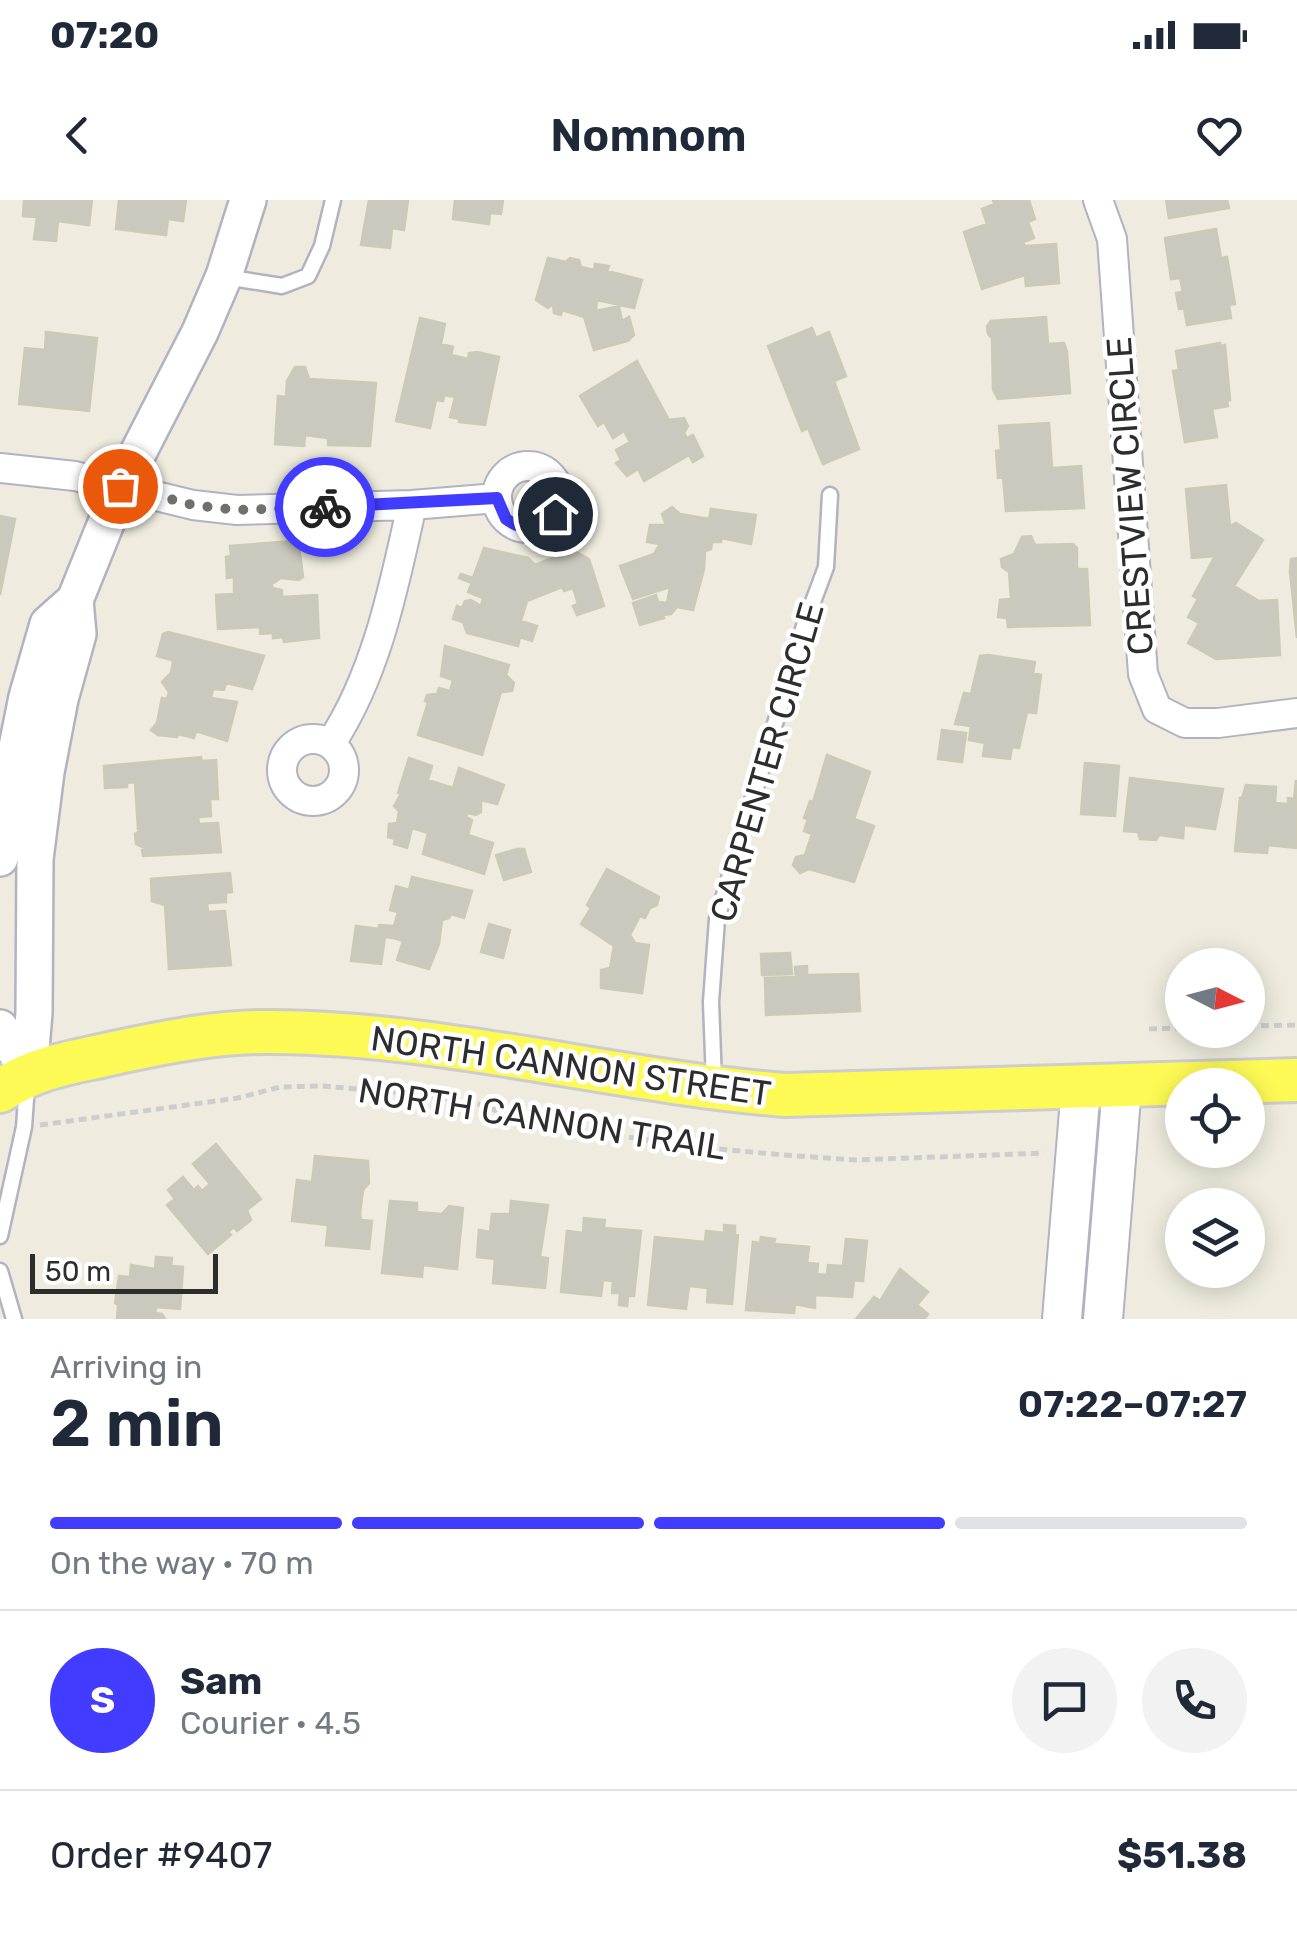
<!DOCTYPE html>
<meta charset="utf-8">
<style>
body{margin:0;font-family:Rubik,sans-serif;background:#f2f2f3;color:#1f2937;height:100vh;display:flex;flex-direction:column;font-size:38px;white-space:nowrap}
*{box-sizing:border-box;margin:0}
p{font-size:32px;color:#747a83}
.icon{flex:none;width:55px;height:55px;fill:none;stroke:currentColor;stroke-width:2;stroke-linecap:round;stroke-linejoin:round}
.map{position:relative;height:1119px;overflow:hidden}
.details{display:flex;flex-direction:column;background:#fff;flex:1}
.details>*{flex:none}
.needle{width:65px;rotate:96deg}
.controls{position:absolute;left:1165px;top:748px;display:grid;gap:20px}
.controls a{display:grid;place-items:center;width:100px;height:100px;border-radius:50%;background:#fff;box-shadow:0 5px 25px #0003;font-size:50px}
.scale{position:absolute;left:30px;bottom:25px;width:188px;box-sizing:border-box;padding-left:10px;border:5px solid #2d2d2d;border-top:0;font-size:28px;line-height:35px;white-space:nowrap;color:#2d2d2d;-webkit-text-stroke:8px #fff;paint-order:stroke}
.pin{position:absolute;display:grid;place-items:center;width:85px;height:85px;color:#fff;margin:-42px;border:5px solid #fff;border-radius:50%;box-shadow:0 2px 10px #0007}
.courier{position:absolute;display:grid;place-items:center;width:100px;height:100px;margin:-50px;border:8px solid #413cff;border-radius:50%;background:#fff;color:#222;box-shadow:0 2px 12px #0007}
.summary em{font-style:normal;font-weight:600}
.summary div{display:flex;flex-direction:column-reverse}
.summary{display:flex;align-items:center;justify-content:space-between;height:170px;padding:0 50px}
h1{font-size:65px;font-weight:600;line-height:75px}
.bar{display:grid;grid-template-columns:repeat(4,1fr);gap:15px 10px;align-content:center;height:120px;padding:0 50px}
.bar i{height:12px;border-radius:8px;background:#e0e1e3}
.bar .current{background:#413cff}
.bar p{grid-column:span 4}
.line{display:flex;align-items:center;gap:25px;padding:0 50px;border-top:2px solid #e0e1e3}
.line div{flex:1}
.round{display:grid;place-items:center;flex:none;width:105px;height:105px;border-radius:52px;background:#f2f2f3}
.status{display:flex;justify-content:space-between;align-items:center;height:70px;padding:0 50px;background:#fff;direction:ltr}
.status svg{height:28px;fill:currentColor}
header{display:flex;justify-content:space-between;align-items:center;height:130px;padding:0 50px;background:#fff;font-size:45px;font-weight:600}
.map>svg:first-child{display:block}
.building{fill:#cbc9bd;stroke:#ccc9b7;stroke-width:2.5}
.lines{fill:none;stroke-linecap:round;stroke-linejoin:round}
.service-casing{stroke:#b3b2c2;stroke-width:19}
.minor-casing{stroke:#b3b2c2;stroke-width:32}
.tertiary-casing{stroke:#b3b2c2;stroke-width:40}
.secondary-casing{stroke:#b3b2c2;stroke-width:42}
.primary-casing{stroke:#cdcdcd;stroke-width:48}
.path{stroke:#cdcdcd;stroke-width:5;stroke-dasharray:8 5;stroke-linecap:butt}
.service{stroke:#fff;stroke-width:14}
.minor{stroke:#fff;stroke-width:28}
.tertiary{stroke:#fff;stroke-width:35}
.secondary{stroke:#fff;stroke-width:38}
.primary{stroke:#fdfa56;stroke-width:42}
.done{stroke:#71706b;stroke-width:10;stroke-dasharray:0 18}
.route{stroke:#413cff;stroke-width:12}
.labels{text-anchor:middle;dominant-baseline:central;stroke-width:9;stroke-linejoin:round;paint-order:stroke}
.street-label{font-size:35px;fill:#2d2d2d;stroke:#fff}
</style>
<div class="status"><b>07:20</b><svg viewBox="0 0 49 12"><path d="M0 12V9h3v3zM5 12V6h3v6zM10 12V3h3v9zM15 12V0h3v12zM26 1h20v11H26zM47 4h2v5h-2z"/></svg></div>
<header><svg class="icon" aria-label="back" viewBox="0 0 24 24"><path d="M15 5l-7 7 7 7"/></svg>Nomnom<svg class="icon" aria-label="heart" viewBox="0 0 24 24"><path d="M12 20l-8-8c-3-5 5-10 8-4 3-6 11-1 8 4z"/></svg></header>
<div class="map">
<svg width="1297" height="1119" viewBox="0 0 1297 1119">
<rect width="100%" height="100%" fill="#efecdf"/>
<!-- building -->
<path class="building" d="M24,0h68l-3,25 -31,-4 -2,20 -22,-2 3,-22 -14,-1z
M119,0h67l-3,21 -15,-2 -2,16 -50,-6z
M369,0h39l-4,30 -12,-2 -2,20 -29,-3z
M455,0h48l-2,14 -11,-1 -1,11 -36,-5z
M993,0h36l6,19 -7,3 6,16 -11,4 2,4 31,-2 3,39 -33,3 -1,-11 -43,14 -18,-57 23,-8 -5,-15 12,-5z
M1166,0h61l2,8 -60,10z
M1216,29l5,29 6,-1 8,47 -6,1 2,13 -44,7 -3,-17 -5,1 -3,-16 7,-1 -3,-14 -9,1 -6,-41z
M548,58l18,4 4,-4 9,2 2,7 13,3 1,-6 14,2 -2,5 35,9 -8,28 -37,-8 -1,11 23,-5 3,15 7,-4 5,18 -6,6 -34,9 -10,-33 -22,-7 -1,5 -7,-2 -1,-9 -5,4 -12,-8z
M1046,117l2,27 16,-1 3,9 3,41 -72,6 -5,-9 -1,-52 -4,-4 -1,-8 4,-5z
M420,118l25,6 -4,20 12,3 -2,8 17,4 1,-6 8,-1 22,5 -14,68 -26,-3 1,-3 -10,-2 5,-20 -11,-2 -1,6 -7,-1 -6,28 -34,-7z
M812,128l4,10 13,-6 17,44 -12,5 25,68 -36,15 -15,-36 -6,3 -34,-85z
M46,132l51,6 -8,73 -70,-7 6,-56 20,2z
M1220,143v3l5,-1 5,55h-3l1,6 -16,3 5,28 -32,5 -12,-71 6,-1 -3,-19z
M637,161l32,59 15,-2 4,8 -4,7 3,5 6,-3 10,21 -10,6 -4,-7 -45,26 -6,-12 -11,7 -11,-13 5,-3 -5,-10 14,-8 -6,-11 -11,7 -9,-16 -6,4 -18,-30z
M295,167h10l4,12 67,4 -6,63 -42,-1v-7l-23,-3 -1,11 -29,-2 3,-48 8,1 1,-16z
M1049,223l3,45 29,-2 3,42 -78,3 -3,-34 -5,1 -2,-27 5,-1 -2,-24z
M1226,285l4,41 6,-3 27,17 -29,46 25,15 18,-1 3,55 -64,4 -28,-16 11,-20 -11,-6 10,-18 -5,-3 22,-40 -23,2 -6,-69z
M672,307l8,7 29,5 2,-10 45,6 -5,29 -30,-6v4h-9l-1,7 -6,2 -1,18 -11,41 -16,-3 -6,7 -8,1 1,3 -24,7 -7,-22 23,-8 2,7 9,1 3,-16 -37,12 -13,-33 34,-12 6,-10 -13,-2 3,-17h16l-4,-11z
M0,316l15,3 -15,76z
M1031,336l4,9 38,-1 4,4v21h10l3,56 -82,2 -1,-9 -9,-1 2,-17 11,-1 -2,-27 -7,-5 -1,-8 13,-5 8,-17z
M293,341l6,5 4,31 -4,3 -18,-2 -9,6v4l10,2v7l35,-2 2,43 -35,4 -1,-5 -10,1v-5l-13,1v-7l-42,2 -2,-34 18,-1v-17l-7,1 -1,-21 5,-1 -1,-10z
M484,348l44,10 7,7 37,-15 17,9 15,47 -27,9 -4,-9 5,-2 -5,-16 -9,3 -2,-4 -35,14 -6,20 16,5 -5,15 -12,-4 -2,9 -51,-13 -4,-11 -10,-3 4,-13 5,2 3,-7 6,-1 10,6 2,-8 -15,-6 4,-9 -13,-5 2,-4 12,4z
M1297,358v80l-7,-67 1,-12z
M168,432l96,24 -12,33 -26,-6 -2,7 -11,-1 -2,9 26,4 -10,39 -31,-10 -2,7 -16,-4 -1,3 -19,-2 -7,-5 6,-7 5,-25 5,1 2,-7 -7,-10 9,-9 2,-10 -1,-3 -15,-4 6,-22z
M445,446l64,19 -3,10 8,8 -2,8 -11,1 -19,63 -64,-20 10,-33 -3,-1 2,-6 10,-1 2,-6 11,3 3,-11 -12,-4z
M988,455l47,7 -2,11 8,2 -5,38 -9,-1 -8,36 -7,-1 -2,12 -27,-3 2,-13 -16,-3 2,-14 -16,-2 9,-31 7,1 9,-38z
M942,530l24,3 -4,29 -24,-3z
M827,555l43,17 -16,47 20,7 -20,56 -45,-13 -9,4 -7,-8 3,-8 9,-2 7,-21 -8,-3 4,-12 -4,-1 6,-17 3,1z
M201,557v4l15,-1 2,39h-8l1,17 -13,1 1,7 19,-1 3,29 -78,4 -1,-6 4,-1 -10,-5 -1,-10 8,-5h-5l-3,-47 -8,1v4l-22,1 -1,-22z
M409,558l23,8 -4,14 25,8 6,-20 45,17 -7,19 -16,-4v12l-5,3 -8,-2 -2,4 6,3 -4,15 25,8 -9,31 -61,-20 5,-21 -16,-5 -5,20 -13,-4 1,-5 -7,-2 1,-13 8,-1 2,-12 -5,-5 7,-12 -3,-1z
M1085,563l34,3 -4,50 -34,-2z
M1130,578l93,11 -8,40 -31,-4 -1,13 -24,-3 -3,5 -16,-1 -2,-7 -14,-1z
M1296,580l1,68 -29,-3 -1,8 -32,-2 5,-53h2l4,-13 30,2 -1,16 13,1v-6l6,1z
M517,649h7l7,23 -27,8 -8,-25z
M607,669l52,28 -2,8 -7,3 -5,10 -5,-2 -10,19 5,8 14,2 -7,48 -41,-5v-18l9,-2 4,-22 -33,-22 10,-16 -4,-3z
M230,673l2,19 -6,1v9l-19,1 1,9 17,-1 6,54 -62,4 -4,-64 -13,-4 -1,-22z
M412,677l60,14 -8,27 -13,-4 -2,4 -7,2 -3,24 -10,25 -32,-9 6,-19 -9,-3 -9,-1 -4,27 -30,-3 5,-35 23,3v-4l15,1 4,-14 -8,-2 6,-24 13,4z
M489,724l21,6 -7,28 -22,-6z
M790,753l2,21 -30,1 -1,-21z
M807,766v9l51,-1 2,37 -94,4 -1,-37 31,-1 -1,-10z
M216,944l45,55 -14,11 4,10 -14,11 -3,-4 -6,5 3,3 -23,19 -41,-49 8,-6 -7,-9 15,-13 11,13 4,-4 4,5 8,-7 -17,-20z
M315,956l53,5 1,22 -6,7 -3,23 1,7 11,1 -3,28 -43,-4 2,-20 -36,-4 5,-41 15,2z
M390,1001l27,2v9l25,2 7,-8 14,2 -6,61 -34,-4 -1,12 -40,-4z
M511,1001l37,4 -8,52 8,1 -3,30 -52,-5 2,-24 -18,-2 2,-27 11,2 2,-18h18z
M584,1018l21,2 -1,8 37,3 -7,65h-6l-1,10 -8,-1 1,-12h-8l1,-12 -10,-1 -2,16 -40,-4 6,-61 16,2z
M724,1025l11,1v8l3,1 -6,69 -25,-2 1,-14 -19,-2 -3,23 -38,-4 7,-68 50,5 1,-11 18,2z
M761,1037l14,2 -1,5 35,3 -2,16 11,1 -1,10 10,1 1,-10 15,1 3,-27 21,2 -4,40 -9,-1 -2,17 -37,-2v13l-20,-4 -1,9 -48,-3 7,-68 7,1z
M156,1057l16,1 -1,8 12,1 -3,42 -24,-2 -1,6 7,1 3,5h-48l1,-14 -3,-2 4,-27 11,1 1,-12 24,4z
M900,1069l28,23 -11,13 11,9 -3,5h-69l18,-22 6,4z"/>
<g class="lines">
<!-- service casing -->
<g class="service-casing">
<path id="service" d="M226,77l56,9 26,-10 14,-30 11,-46
M714,882l-3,-80 6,-83 87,-293 22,-59 4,-72
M0,1036l24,-109 3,-42
M0,1071l14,48"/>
</g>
<!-- minor casing -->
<g class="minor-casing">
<path id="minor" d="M1098,0l14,39 31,435 14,35 28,14h33l79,-10
M497 297a31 31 0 1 1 62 0a31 31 0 1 1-62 0Z
M0,268l75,8 118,29 44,5 175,-5 85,-7
M282 570a31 31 0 1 1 62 0a31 31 0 1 1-62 0Z
M331,543c46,-70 63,-157 81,-238"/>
</g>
<!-- tertiary casing -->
<g class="tertiary-casing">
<path id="tertiary" d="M0,658l11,-81 16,-80 21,-73 27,-24 46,-114 79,-154 24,-56 24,-76
M0,828l29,44
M29,872l5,-59 1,-154 11,-87 14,-73 18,-65 -3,-34"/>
</g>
<!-- secondary casing -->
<g class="secondary-casing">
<path id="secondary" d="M1062,1119l19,-232
M1103,1119l19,-233"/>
</g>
<!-- primary casing -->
<g class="primary-casing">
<path id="primary" d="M0,891c38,-25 71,-28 114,-38 51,-11 106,-22 158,-21 173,1 341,49 513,63l512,-15"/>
</g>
<!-- path -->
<path class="path" d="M1248,826l49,-1
M1149,829l33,-1
M40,925l198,-27 42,-11 42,-1 96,8 58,9 54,20 159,23 94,9 73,5 188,-7"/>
<!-- service -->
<use href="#service" class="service"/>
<!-- minor -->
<use href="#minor" class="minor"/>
<!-- tertiary -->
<use href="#tertiary" class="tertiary"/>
<!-- secondary -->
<use href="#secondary" class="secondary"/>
<!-- primary -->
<use href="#primary" class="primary"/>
</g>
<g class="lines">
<!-- done -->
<path class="done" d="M120,286l73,19 43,5 89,-3"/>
<!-- route -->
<path class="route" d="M325,307l172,-9 9,21c18,13 34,11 49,-5"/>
</g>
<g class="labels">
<!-- street labels -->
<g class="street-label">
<text transform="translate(1130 296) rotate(-94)">CRESTVIEW CIRCLE</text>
<text transform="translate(767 562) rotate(-74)">CARPENTER CIRCLE</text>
<text transform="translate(571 866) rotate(8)">NORTH CANNON STREET</text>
<text transform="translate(542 919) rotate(9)">NORTH CANNON TRAIL</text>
</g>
</g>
</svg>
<div class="controls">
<a><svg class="needle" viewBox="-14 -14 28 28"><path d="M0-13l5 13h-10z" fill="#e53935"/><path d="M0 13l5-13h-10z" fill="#747a83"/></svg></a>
<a><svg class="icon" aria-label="locate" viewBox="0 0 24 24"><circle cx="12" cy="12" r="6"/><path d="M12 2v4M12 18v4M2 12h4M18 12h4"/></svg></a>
<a><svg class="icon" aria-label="layers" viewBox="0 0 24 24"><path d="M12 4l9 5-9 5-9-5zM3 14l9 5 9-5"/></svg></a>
</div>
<div class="scale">50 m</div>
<div class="pin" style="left:120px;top:286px;background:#ea580c"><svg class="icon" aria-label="bag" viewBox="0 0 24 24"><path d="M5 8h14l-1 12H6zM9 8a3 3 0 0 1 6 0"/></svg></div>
<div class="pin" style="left:555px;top:314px;background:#1f2937"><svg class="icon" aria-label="home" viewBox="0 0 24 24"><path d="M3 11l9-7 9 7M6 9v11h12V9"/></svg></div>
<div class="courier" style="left:325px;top:307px"><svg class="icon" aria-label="bike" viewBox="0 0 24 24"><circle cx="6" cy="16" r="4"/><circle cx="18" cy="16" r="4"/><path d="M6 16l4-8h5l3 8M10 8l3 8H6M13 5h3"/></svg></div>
</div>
<section class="details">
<div class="summary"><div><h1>2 min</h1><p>Arriving in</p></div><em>07:22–07:27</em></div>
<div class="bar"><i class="current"></i><i class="current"></i><i class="current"></i><i></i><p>On the way · 70 m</p></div>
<div class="line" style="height:180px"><b class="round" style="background:#413cff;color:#fff">S</b><div><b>Sam</b><p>Courier · 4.5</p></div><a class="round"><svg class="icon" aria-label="chat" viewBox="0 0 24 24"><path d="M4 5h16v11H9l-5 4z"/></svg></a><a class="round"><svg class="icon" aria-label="phone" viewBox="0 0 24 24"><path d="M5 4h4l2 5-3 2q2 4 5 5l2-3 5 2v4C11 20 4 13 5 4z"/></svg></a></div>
<div class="line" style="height:130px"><div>Order #9407</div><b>$51.38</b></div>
</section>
